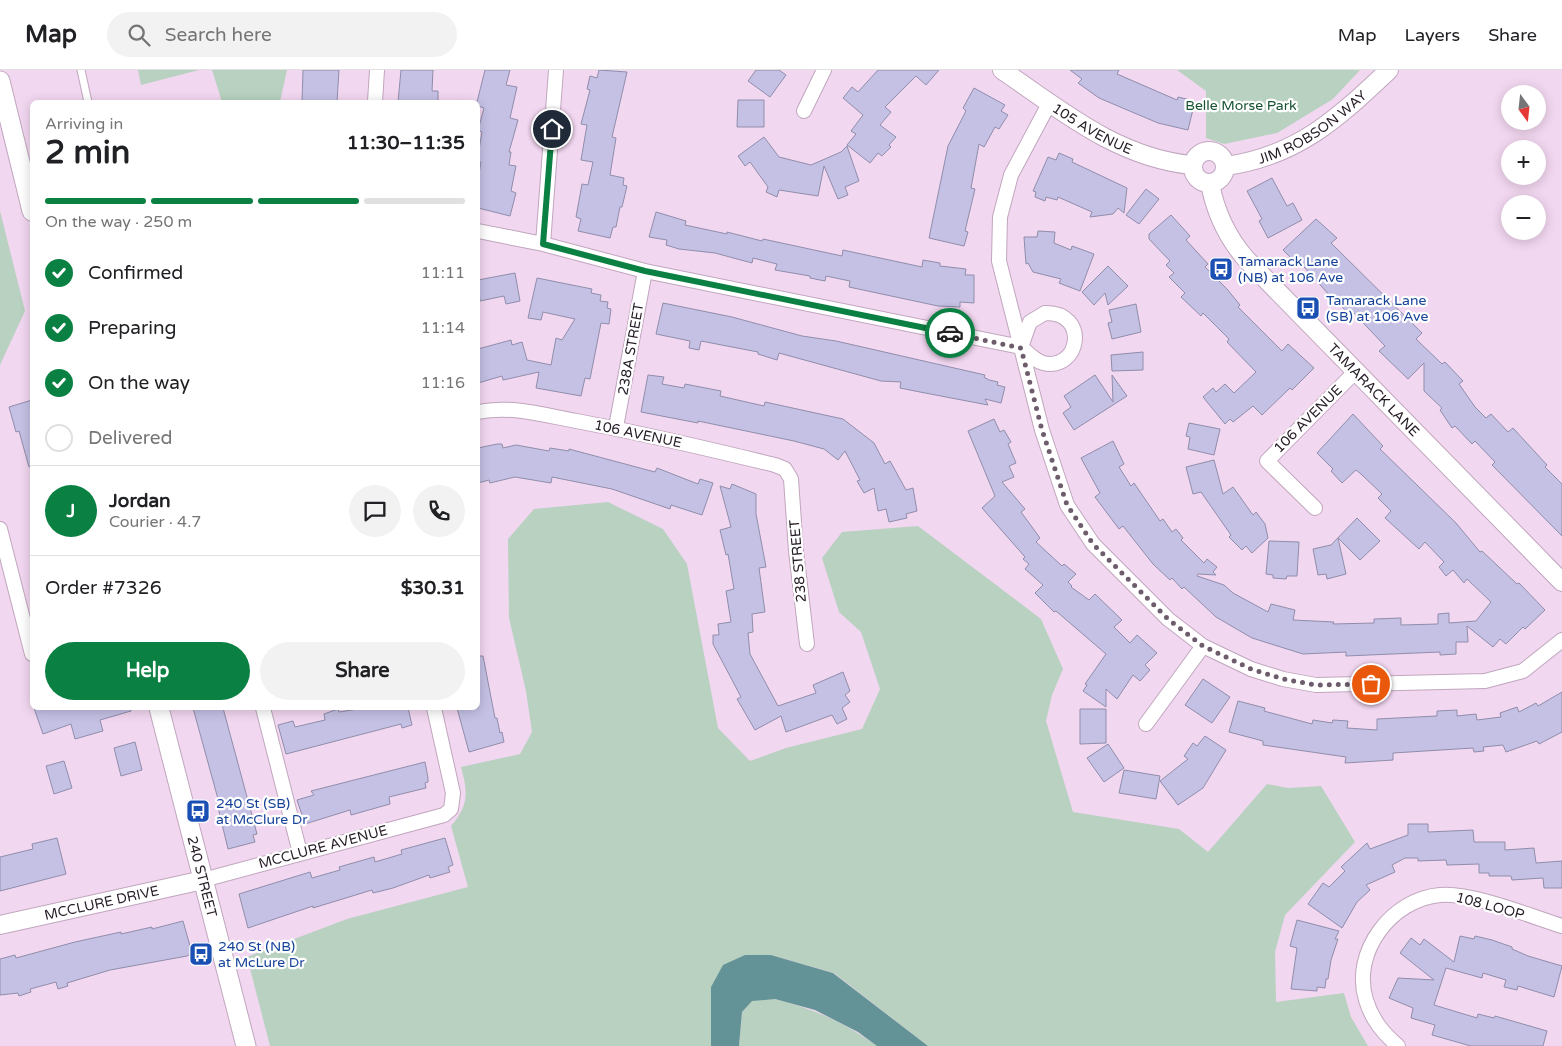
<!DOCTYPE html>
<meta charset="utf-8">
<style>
body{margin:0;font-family:"Varela Round",sans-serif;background:#f2f2f2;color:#202124;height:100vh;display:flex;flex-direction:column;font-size:19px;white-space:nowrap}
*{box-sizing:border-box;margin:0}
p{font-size:16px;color:#757577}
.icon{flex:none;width:28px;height:28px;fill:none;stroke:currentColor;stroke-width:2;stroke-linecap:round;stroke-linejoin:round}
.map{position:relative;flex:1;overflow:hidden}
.details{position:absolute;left:30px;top:30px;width:450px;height:610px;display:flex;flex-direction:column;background:#fff;border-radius:8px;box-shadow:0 2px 12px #0003}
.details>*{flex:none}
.needle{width:32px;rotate:165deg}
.fabs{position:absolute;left:1501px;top:15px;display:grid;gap:10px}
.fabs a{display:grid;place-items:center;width:45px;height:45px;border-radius:50%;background:#fff;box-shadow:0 2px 12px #0003;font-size:25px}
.pin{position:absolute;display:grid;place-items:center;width:42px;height:42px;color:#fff;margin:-21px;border:2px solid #fff;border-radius:50%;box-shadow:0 1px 5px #0007}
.courier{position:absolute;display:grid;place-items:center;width:50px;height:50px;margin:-25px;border:4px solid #0b8043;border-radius:50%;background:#fff;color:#222;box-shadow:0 1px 6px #0007}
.headline em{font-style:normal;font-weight:800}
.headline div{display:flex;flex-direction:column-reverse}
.headline{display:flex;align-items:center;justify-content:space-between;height:85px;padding:0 15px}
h1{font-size:32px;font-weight:800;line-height:38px}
.bar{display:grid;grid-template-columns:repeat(4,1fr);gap:8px 5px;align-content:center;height:60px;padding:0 15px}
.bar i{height:6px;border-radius:4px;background:#e0e0e0}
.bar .selected{background:#0b8043}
.bar p{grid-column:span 4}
.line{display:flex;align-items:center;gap:12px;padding:0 15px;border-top:1px solid #e0e0e0}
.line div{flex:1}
.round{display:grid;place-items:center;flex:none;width:52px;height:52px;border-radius:26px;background:#f2f2f2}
ol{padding:0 15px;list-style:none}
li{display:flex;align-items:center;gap:15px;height:55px}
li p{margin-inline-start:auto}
li .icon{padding:5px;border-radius:50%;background:#0b8043;color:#fff;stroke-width:4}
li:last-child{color:#757577}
li i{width:28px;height:28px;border:2px solid #e0e0e0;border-radius:50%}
.button{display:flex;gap:10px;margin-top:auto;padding:10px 15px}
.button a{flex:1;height:58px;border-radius:30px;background:#0b8043;color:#fff;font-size:20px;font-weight:800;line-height:58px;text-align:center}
.button a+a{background:#f2f2f2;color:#202124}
header{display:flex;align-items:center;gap:30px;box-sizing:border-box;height:70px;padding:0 25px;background:#fff;border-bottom:1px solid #e0e0e0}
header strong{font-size:24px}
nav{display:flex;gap:28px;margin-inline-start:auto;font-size:18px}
.search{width:350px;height:45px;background:#f2f2f2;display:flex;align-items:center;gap:12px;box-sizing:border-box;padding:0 18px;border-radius:28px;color:#757577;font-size:19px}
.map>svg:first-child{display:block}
.green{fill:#b8d1c0}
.water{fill:#649397}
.building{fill:#c4c1e5;stroke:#908dab}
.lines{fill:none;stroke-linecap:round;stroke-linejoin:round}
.service-casing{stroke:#c0a6be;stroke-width:9}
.minor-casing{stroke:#c0a6be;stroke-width:16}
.tertiary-casing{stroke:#c0a6be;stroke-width:20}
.secondary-casing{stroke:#c0a6be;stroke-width:21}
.service{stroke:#fff;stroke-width:7}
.minor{stroke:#fff;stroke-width:14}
.tertiary{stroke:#fff;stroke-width:18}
.secondary{stroke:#fff;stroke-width:19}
.done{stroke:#6d5d6c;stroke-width:5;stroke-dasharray:0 9}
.route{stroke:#0b8043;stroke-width:6}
.labels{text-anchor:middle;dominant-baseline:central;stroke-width:4.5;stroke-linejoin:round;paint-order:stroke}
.park-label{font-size:14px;fill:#175232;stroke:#fff}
.street-label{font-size:14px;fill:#251c25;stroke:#fff}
.transit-label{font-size:14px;fill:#164399;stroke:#fff;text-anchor:start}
</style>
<header>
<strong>Map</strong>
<div class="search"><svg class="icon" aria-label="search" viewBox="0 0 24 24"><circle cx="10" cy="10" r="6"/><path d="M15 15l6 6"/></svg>Search here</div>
<nav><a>Map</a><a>Layers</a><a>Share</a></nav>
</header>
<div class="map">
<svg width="1562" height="976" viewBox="0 0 1562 976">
<rect width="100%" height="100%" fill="#f2d7f0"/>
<!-- green -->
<path class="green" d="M138,0h61l-58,15z
M212,0h75l-7,32h-58z
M1177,0h183l-27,29 -56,34 -53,11 -18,-6v-47z
M0,141l25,100 -25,54z
M608,432l55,27 24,35 31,164 32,33 36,-13 76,-19 18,-40 -19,-57 -22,-20 -17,-54 20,-26 76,-6 123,93 22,50 -11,26 -6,26 27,91 106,17 29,23 59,-68 21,4 33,-2 34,56 -70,73 -10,37 1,50 68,-9 7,24 17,29h-440l-94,-73 -63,-18h-26l-34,91h-441l-23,-89 100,-38 121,-32 -17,-61c18,-21 17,-33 10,-59l59,-13 12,-22 -6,-41 -17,-73 -1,-79 26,-30z
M775,929c41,11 67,22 102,47h-138l3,-34 10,-12z"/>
<!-- water -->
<path class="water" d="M745,885h26l62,18 95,73h-51l-19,-14 -43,-22 -40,-11 -23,2 -10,11 -3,34h-28v-59l12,-22z"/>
<!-- building -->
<path class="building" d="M303,0h36l-2,32h-35z
M401,0h32l-1,21h6v11h-40z
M485,0h25l-4,15 11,2 -7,31 8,2 -9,32h2l-2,13 7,1 -5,25 5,2 -6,23 -32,-8v-29l3,-17h-3v-7l4,-23 -4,-2 6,-22 -6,-2 -1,-4z
M599,0l28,2 -15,65 4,1 -6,37 14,3 -1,7 4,1 -5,21h-2l-4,20h-3l-3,11 -32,-7 3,-12 -5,-2 6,-33 6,1 5,-23 -12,-2 6,-35 -6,-1 9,-34 -3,-1 3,-13 7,2z
M756,0h23l7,5 -16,22 -22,-16z
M878,0h61l-13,15 -10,-9 -31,31 6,5 -11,13 16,12 -7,8 2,2 -9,9 -4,-3 -8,10 -23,-18 9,-11 -5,-3 12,-16 -20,-17 9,-11 6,5z
M1070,0h49l-2,4 60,26 1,-3 17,4 -7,29 -30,-7 -59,-25 -21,-15 4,-4z
M974,18l31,17 -4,6 7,4 -9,14 -4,-2 -11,20 -5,-3 -8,44 4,1 -10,42 3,1 -4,14 -35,-8 19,-92 18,-35 -3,-3z
M738,30h26v27h-27z
M764,67l15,20 32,8 30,-13 6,-6 12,35 -14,6 3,8 -10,4 -14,-33 -6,30 -39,-6 -2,7 -11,-5 2,-5 -18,-25 -5,4 -7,-10z
M1059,83l14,6 -1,3 55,26 -3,25 -6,-5 -5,6 -23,3 2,-5 -34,-15 -1,3 -11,-3 -1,4 -10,-4 1,-5 -3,-1 15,-34 8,3z
M1272,108l15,28 6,-3 9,17 -34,18 -9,-17 3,-2 -15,-28z
M1146,119l13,10 -20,25 -13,-9z
M656,142l30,9 -1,4 42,9v-2l35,9 1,-2 79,17 1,-6 79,17 1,-7 17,3v3l26,3 -1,6h9v28l-14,-1v5l-22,-1 -89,-19 1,-6 -24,-5 -1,5 -15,-3v-2l-35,-6 2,-6 -24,-6 -1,5 -37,-10 -36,-4 -13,-4 1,-5 -18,-3z
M1171,145l19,21 -4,4 22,24 -3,3 22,22 13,16 -2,2 44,44 6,-7 26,24 -22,22 -2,-2 -28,27 -9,-9 -20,16 -3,-3 -5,5 -22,-27 10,-9 3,4 9,-8 9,9 22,-21 -29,-30 2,-3 -26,-26 -2,3 -20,-19 4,-4 -16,-16 5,-4 -8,-8 4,-4 -21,-22v-5z
M1316,149l21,19 -6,5 91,90 -6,6 26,25 3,-2 18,19 -4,3 16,23 11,11 5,-4 17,18 5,-4 34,37 -2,2 17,17v52l-70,-71 3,-3 -20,-21 -3,3 -17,-18 -3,2 -12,-18 2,-2 -18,-17v-28l-16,16 -29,-28 6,-5 -32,-34 -3,3 -10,-10 -1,1 -43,-48 -2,3 -11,-11z
M1038,161l17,1 -1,11 17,7 1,-4 22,8 -14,37 -21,-8 2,-4 -28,-7 -5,-9 -2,1 -2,-27h13z
M1108,196l20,20 -20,19 -3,-12 -11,12 -12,-13z
M515,203l5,28 -14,3 -2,-8 -24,5 -2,-21z
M537,208l55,11 -1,4 10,2 -1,6 8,1 -1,6 4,1 -2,15 -8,-1 -11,56 -5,-1 -4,18 -45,-8 3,-16 -36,8 -1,-4 -24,7v-34l33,-9 1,5 10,-3 5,18 24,5 5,-27 6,2 13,-21 -32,-7 -2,8 -13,-2z
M663,233l69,14 70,19 34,5 149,34 -1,2 5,3 9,2 -1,3 8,2 -4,16 -16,-4 3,6 -68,-13 -20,-4 1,-6 -20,-1 -102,-28 -2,7 -19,-6v-2l-57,-11 -2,9 -10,-2 1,-7 -34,-7z
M1136,234l5,28 -29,7 -4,-16 4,-1 -3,-12z
M1143,282v18l-31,1 -1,-16z
M648,305l16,2 -2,7 22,4 1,-4 36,7 -1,5 44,10 1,-4 78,17 31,24 11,21 5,-3 16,29 7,-2 4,23 -11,3 1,4 -18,4 -3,-13 -8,2 -4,-23 -10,5 -7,-12 3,-1 -15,-29 -7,9 -14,-11 -30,-8 -96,-20v2l-57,-11z
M1095,305l18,27 -1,-27 15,21 -53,34 -11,-17 8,-6 -7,-11z
M32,330v66l-3,1 -10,-36 -3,1 -7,-25z
M1353,344l30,32 -3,3 76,74 24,29 2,-1 35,33 2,-1 26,27 -20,19 -2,-2 -17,17 -6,-5 -7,8 -26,-21 1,16h-12v12l-16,1v-3l-24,1 -70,3v-4l-43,2 -51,-16 -36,-21 -32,-30 -2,2 -10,-11 -2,2 -17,-16 -30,-38 -4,3 -24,-32 5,-4 -19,-35 32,-17 11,23 -5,3 12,19 3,-3 26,38 3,-2 9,13 4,-3 7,9 -2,2 23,23 3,-4 10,8 -4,5 3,3 -18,-1 -1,2 27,9 9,8 35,19 3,-8 24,6 -2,10 41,2 -1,2 41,-1v-4l27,-1v7l37,-1v-10l11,-1v10l27,-2 15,-19 -24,-23 -3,4 -11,-13 -7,6 -7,-9 5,-5 -19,-20 -6,7 -34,-31 6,-7 -13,-13 4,-4 -21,-20 -5,-4 -14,13 -11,-12 2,-2 -16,-16z
M994,349l6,13 4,-2 7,12 -3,2 8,19 -7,3 5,11 -12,5 23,27 -4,3 19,26 -4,4 26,24 2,-2 12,10 -8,8 4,4 -1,1 18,13 6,-6 27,26 -8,7 16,16 7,-8 20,18 -12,12 5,5 -10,11 -7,-6 -16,24 -11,-10v18l-23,-16 4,-6 -2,-1 21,-30 -50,-43 -2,1 -19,-19 8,-8 -18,-16 4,-5 -6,-5 2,-2 -43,-49 13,-12 -27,-65z
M1189,353l31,6 -6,26 -26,-6 2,-12 -4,-1z
M497,374h5l1,4 13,-3 33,6 1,-3 19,3v-2l86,23 2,-4 41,16 2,-5 13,4 -11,32 -31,-10 -1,4 -58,-20 -60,-12 -1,6 -36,-6 -25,6 -1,-3 -11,3v-35z
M1214,390l9,34 10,-7 20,28 3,-3 9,12 3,14 -16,15 -6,-7 -4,4 -13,-13 2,-2 -30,-43 -8,2 -7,-27z
M732,414l24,10v20l10,53 -7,1 6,44 -13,2 1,18 -5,1 2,21 28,52 38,-13 -3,-8 30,-13 7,19 -5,4 5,7 -8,6 5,11 -10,5 -5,-9 -46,17 -5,-16 -26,14 -18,-31 4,-2 -28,-53v-9h6l-1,-11 13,-2 -5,-31 8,-2 -6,-35 -2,1 -6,-25 11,-3 -11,-41 10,3z
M1357,448l23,23 -20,19 -22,-22 8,36 -19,5 -1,-5 -8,1 -5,-26 18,-4z
M1269,471l30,1 -2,34h-10l-1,3 -13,-1v-3l-7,-1z
M478,586h5l12,62h2l3,15 2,-1 2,10 -35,10 -12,-44h21z
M1203,609l27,18 -18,26 -27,-18z
M1562,622v40l-23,12 -2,-3 -31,11 -3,-7 -20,2 1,4 -10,1 -1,-4 -80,5v7l-48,3 1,-6 -83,-12v-4l-34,-9 9,-31 27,7 -1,3 48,13 1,-4 19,3 1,-3 15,1 -1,7 30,2v-11l60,-3v-5l20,-1v6l19,-2 1,6 24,-3 -1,-4 17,-6 2,5 17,-9 2,3z
M34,638h97v3l-31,9 3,11 -28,8 -4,-15 -28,10z
M193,638h30l34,126 -4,1 2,7 -27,7 -12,-50h2z
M364,638h44l4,17 -10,3 -1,-4 -115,30 -8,-29 15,-4 2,6 30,-7 -1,-6 14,-5 1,3z
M1080,639h26v34l-26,1z
M1205,666l21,14 -23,38 -25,17 -18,-24 28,-22 -4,-3 9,-13 4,3z
M135,672l7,28 -21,6 -7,-28z
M1108,674l16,24 -20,14 -17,-24z
M64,691l8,27 -18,6 -8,-28z
M425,692l3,16v4l-3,1 1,5 -37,9 1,7 -39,11 -1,-5 -45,14 -8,-24 17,-5 -3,-4z
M1124,700l36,6 -4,23 -37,-6z
M1408,754h20v8l45,-2 1,12h31v8l29,-2 2,15 26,-2v27h-18l-1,-10 -31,2 -1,-4h-22v-3h-10v-9l-32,1 -1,-5 -28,1v-3h-13l-13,7 3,7 -29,13 4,5 -13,12 -15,26 -34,-24 15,-21 6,4 16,-16 -4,-4 26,-24 3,6 38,-14z
M57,768l9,36 -66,17v-34l33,-8 -1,-5z
M445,768l8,27 -5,2 2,5 -20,6 -1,-3 -36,13 -20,5 -1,-3 -59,18v-2l-65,22 -9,-34 71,-22 2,6 28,-8 -1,-3 35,-10 1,5 27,-8 -1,-4z
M1297,850l42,11 -4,8h3l-7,21 -3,19h-2l-1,9 -8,-1v4l-26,-2 6,-41 -7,-2z
M183,851l9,32 -5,3 -77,14 -43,13 1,3 -10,3 -2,-7 -26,7 1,3 -12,4 -1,-3 -18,2v-36l15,-4 1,3 59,-16 46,-10v2l31,-7v2z
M1460,866l14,3 1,-3 17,4 20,7v2l16,7 34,10 -8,31 -36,-11 -1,4 -13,-3 2,-7 -23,-7 -1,5 -36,-10 -12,37 43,13 1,-4 16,4 1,-2 52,15 -4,15h-72l-39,-11 3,-10 -24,-7 2,-10 -24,-10 9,-20 36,2 -34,-27 11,-15 9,7 4,-6 30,23z"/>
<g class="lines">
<!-- service casing -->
<g class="service-casing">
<path id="service" d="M81,0l7,32"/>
</g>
<!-- minor casing -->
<g class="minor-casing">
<path id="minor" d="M375,32l2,-32
M1050,32l-39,73 -11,42 -1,44 43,169 25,75 26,39 75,75 35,27 48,23 32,10 33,6 169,-4 38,-10 39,-31
M804,41l20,-41
M478,161l65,13 102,27 376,76
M543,174l13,-174
M1045,243c45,-1 35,59 -2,50 -8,-2 -15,-10 -22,-16l9,-25z
M478,342c32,-7 66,3 98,9 67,12 133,28 199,44l10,4 6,10 5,72 11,93
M616,357l29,-156
M1315,438l-48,-47 88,-89
M0,459l32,125
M263,638l37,145
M1146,654l57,-78
M203,810l241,-65 7,-6 2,-16 -19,-85
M1398,976c-15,-13 -26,-26 -32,-46 -15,-48 26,-101 74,-105 31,-3 90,21 122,31"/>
</g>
<!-- tertiary casing -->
<g class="tertiary-casing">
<g id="tertiary">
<path id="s1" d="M1002,0c60,41 116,88 190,95"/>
<circle cx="1209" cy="97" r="16"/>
<path id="s2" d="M1226,96c72,-10 112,-48 163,-96"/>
<path id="s3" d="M1210,113c5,28 17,54 36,76l316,323"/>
<path id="s4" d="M0,855l203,-45"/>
</g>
</g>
<!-- secondary casing -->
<g class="secondary-casing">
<g id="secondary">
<path d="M0,11l32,130"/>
<path id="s5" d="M159,638l87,338"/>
</g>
</g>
<!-- service -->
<use href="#service" class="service"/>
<!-- minor -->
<use href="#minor" class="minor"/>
<!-- tertiary -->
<use href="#tertiary" class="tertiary"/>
<!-- secondary -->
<use href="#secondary" class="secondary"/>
</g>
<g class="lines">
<!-- done -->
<path class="done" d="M950,263l71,15 21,82 25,75 26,39 75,75 35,27 48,23 32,10 33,6 55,-1"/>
<!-- route -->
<path class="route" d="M552,59l-9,115 102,27 305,62"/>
</g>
<!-- icons -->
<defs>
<g id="bus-square" transform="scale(1.25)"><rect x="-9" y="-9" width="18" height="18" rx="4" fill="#1a4fb4" stroke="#fff"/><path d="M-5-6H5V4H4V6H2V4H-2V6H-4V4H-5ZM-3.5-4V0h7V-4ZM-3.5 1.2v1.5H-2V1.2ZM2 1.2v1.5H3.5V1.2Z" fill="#fff"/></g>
</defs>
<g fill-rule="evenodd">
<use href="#bus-square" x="1221" y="199"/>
<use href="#bus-square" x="1308" y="238"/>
<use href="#bus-square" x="198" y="741"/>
<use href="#bus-square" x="201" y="884"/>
</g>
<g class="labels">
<!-- park labels -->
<g class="park-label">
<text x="1241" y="35">Belle Morse Park</text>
</g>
<!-- street labels -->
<g class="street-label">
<text stroke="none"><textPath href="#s2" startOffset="96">JIM ROBSON WAY</textPath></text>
<text stroke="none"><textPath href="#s1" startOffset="108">105 AVENUE</textPath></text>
<text transform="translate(631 279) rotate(-80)">238A STREET</text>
<text stroke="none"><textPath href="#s3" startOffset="268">TAMARACK LANE</textPath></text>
<text transform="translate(1308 349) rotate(-45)">106 AVENUE</text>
<text transform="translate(638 364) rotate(12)">106 AVENUE</text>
<text transform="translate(798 491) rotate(-95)">238 STREET</text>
<text transform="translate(323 777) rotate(-15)">MCCLURE AVENUE</text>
<text stroke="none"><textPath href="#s5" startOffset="174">240 STREET</textPath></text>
<text stroke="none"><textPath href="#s4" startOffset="104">MCCLURE DRIVE</textPath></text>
<text transform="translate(1490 836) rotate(15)">108 LOOP</text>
</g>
<!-- transit labels -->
<g class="transit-label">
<text x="1238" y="191">Tamarack Lane<tspan x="1238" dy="16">(NB) at 106 Ave</tspan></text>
<text x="1326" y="230">Tamarack Lane<tspan x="1326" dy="16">(SB) at 106 Ave</tspan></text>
<text x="216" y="733">240 St (SB)<tspan x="216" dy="16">at McClure Dr</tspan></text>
<text x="218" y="876">240 St (NB)<tspan x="218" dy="16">at McLure Dr</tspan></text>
</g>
</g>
</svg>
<div class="fabs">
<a><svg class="needle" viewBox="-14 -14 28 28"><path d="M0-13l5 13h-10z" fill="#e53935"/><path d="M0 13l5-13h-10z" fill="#757577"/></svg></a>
<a>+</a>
<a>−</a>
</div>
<div class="pin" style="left:1371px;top:614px;background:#ea580c"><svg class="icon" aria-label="bag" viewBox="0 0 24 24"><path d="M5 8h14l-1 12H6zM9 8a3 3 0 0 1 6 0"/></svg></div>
<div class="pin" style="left:552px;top:59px;background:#1f2937"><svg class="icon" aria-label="home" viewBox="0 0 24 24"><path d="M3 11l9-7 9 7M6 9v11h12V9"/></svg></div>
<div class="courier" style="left:950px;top:263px"><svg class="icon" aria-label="car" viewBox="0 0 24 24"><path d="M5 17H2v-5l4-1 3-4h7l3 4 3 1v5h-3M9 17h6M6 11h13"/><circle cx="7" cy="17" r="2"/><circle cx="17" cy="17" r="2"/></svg></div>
<section class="details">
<div class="headline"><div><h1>2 min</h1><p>Arriving in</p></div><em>11:30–11:35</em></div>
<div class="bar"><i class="selected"></i><i class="selected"></i><i class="selected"></i><i></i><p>On the way · 250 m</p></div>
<ol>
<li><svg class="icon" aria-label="check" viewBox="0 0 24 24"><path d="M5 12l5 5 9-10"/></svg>Confirmed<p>11:11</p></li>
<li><svg class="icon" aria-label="check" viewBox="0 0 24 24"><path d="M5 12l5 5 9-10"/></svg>Preparing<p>11:14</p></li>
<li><svg class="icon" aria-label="check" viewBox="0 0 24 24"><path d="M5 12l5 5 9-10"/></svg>On the way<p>11:16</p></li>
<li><i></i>Delivered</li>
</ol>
<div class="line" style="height:90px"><b class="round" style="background:#0b8043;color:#fff">J</b><div><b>Jordan</b><p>Courier · 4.7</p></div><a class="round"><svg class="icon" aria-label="chat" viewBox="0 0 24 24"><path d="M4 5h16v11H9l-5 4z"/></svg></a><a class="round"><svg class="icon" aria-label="phone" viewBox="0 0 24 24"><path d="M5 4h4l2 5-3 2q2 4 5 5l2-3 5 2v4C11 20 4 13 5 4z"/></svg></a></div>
<div class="line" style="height:65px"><div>Order #7326</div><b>$30.31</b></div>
<div class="button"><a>Help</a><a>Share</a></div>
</section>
</div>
